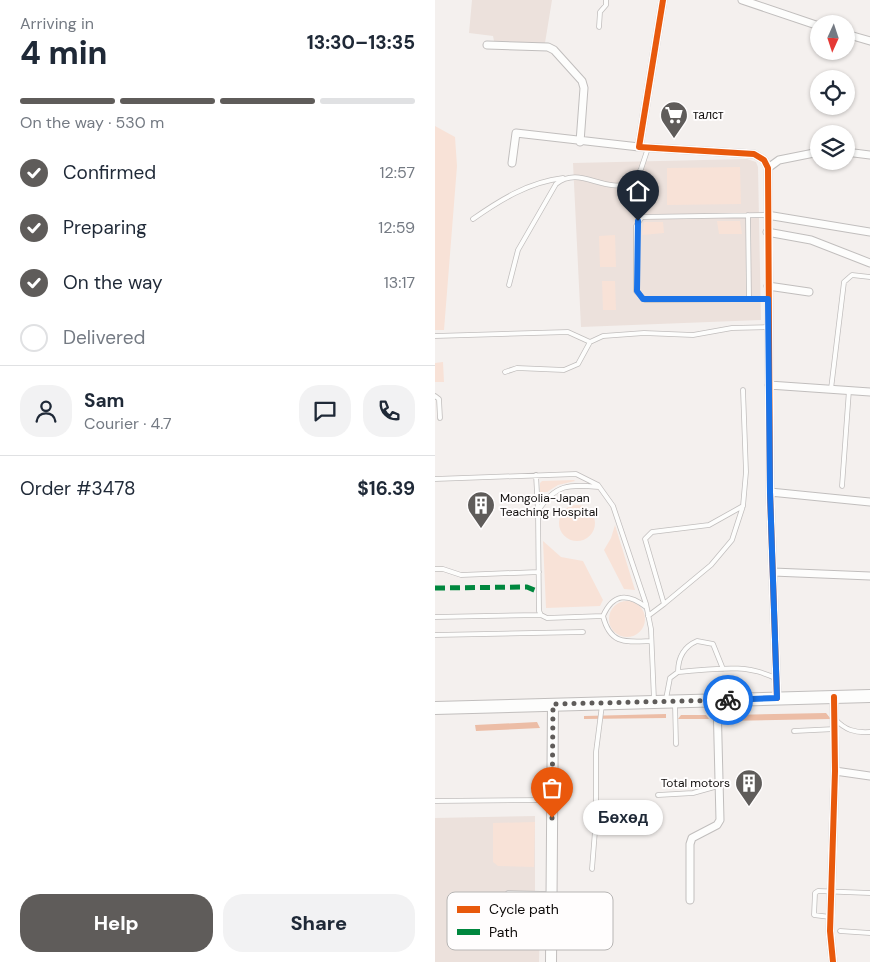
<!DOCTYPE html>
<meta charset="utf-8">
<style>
body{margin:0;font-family:"DM Sans",sans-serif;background:#f2f2f3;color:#1f2937;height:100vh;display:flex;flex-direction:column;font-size:19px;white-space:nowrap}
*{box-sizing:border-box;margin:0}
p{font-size:16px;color:#747a83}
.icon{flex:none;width:28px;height:28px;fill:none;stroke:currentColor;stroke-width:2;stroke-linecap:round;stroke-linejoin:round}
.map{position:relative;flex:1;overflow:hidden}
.panel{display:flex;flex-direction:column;background:#fff;width:435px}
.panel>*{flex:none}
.needle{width:32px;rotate:183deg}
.buttons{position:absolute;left:375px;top:15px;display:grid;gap:10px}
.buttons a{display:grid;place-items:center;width:45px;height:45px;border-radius:50%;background:#fff;box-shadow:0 1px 4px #0004;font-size:25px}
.pin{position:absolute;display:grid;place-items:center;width:42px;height:42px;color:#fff;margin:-51px -21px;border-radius:50% 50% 50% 0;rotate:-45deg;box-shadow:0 0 5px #0007}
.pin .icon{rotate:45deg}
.courier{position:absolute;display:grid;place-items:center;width:50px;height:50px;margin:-25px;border:4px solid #1a73e8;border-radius:50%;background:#fff;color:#222;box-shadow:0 1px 6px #0007}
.bubble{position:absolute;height:35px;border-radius:18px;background:#fff;box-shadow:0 1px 4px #0004;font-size:16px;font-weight:800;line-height:35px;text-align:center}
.head em{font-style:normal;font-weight:800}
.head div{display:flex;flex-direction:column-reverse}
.head{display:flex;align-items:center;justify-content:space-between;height:85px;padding:0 20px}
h1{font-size:32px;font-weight:800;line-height:38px}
.bar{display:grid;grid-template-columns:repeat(4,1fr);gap:8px 5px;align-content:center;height:60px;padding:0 20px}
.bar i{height:6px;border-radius:4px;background:#e0e1e3}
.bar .selected{background:#5f5c5a}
.bar p{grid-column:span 4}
.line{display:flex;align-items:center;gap:12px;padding:0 20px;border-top:1px solid #e0e1e3}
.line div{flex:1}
.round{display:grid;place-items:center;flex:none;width:52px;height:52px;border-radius:20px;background:#f2f2f3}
ol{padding:0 20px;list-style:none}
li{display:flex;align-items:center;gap:15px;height:55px}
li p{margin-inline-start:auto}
li .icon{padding:5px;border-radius:50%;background:#5f5c5a;color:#fff;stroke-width:4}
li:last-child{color:#747a83}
li i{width:28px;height:28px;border:2px solid #e0e1e3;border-radius:50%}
.action{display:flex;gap:10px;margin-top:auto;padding:10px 20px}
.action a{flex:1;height:58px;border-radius:20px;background:#5f5c5a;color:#fff;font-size:20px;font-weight:800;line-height:58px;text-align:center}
.action a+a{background:#f2f2f3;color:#1f2937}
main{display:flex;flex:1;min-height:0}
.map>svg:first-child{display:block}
.built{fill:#ece1dc}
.green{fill:#f8e2d7}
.forest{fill:#ecbda6}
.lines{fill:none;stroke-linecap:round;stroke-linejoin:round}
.lane-casing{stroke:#c1bebd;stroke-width:5.5}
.street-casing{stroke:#c1bebd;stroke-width:9}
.secondary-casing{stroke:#c1bebd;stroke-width:12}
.highway-casing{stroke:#c1bebd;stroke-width:14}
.lane{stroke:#fdfdfc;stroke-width:4}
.street{stroke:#fdfdfc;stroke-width:7}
.secondary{stroke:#fdfdfc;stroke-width:10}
.highway{stroke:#fdfdfc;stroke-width:12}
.quiet{stroke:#00873e;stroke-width:5;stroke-dasharray:10 5;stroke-linecap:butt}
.cycleway-casing{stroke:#fffdfd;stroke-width:9}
.cycleway{stroke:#e8590c;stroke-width:6}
.done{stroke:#5f5c5a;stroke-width:5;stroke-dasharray:0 9}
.route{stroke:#1a73e8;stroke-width:6}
.labels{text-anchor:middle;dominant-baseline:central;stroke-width:4;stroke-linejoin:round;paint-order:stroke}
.poi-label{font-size:12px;fill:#0f0c0b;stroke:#fffdfd;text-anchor:start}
.key{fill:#fffdfd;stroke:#b7b5b4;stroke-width:1}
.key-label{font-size:14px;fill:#0f0c0b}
</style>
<main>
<section class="panel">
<div class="head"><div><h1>4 min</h1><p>Arriving in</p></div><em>13:30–13:35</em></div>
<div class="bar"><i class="selected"></i><i class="selected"></i><i class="selected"></i><i></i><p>On the way · 530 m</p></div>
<ol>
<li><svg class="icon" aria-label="check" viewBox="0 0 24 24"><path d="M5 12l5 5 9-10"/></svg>Confirmed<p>12:57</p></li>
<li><svg class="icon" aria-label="check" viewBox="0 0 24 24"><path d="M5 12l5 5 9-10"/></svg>Preparing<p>12:59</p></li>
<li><svg class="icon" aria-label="check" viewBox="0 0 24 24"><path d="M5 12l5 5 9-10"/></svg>On the way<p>13:17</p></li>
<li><i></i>Delivered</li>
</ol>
<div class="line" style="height:90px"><a class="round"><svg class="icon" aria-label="person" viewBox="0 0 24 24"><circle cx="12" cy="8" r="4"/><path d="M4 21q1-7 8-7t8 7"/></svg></a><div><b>Sam</b><p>Courier · 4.7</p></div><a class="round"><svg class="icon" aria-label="chat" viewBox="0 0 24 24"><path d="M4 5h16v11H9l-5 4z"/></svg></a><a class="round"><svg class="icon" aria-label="phone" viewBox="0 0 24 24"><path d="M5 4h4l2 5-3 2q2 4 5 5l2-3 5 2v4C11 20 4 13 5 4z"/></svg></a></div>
<div class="line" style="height:65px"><div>Order #3478</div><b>$16.39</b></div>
<div class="action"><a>Help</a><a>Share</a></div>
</section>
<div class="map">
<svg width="435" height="962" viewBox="0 0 435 962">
<rect width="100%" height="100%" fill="#f4f0ee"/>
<!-- built -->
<path class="built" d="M37,0h80l-7,43 -51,-2 -1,-5 -24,-3z
M312,159l9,3 2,5 3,153 -180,7 -8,-164z
M100,816v108h5l-1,38h-104v-144z"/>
<!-- green -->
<path class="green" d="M0,126l20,11 2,29 -13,164h-9z
M305,167l1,37 -74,1v-37z
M282,221h23l2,13h-23z
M209,222h19l1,11 -22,2z
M180,235l1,32h-16l-1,-31z
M167,281h13l1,29h-13z
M8,362l1,20h-9v-19z
M107,481l32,-1 1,1 -17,4 -11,7h-7v-9z
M124 523a18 18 0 1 1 36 0a18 18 0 1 1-36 0Z
M180,525l20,65 -11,-1 -20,-39 7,-12z
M108,541l18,16 22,4 20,39 -3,6 -54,2z
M174 619a18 18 0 1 1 36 0a18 18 0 1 1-36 0Z
M100,822l-1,45 -36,-1 -5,-4v-39z"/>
<!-- forest -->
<path class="forest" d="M391,713l5,6 -107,2 5,-6z
M231,714v4l-82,1v-3z
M246,715h25l3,4h-31z
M102,722l3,6 -64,3 -1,-6z"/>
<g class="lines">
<!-- lane casing -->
<g class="lane-casing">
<path id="lane" d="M164,27l1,-15 6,-7v-5
M313,215l1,84
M332,215l-125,2 -6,9v65l9,9 123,-1
M38,219c27,-19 56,-37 90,-41
M74,285l9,-35 38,-66c24,-19 47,10 77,-1l8,-14 7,-21
M0,336l133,-4 22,10
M70,372l12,-4 47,2 14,-6 12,-22 13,-6 41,-3 49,2 39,-7 37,-1
M396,389l13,-107 8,-7 18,2
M0,396l4,3 1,19
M101,475l2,36
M0,479l141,-5 22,11 15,21 33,98 5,25 3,71
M407,486l7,-96
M164,487c-30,-3 -44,-3 -61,24l1,100 2,4 6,3 56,-2c7,29 23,26 48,25
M0,569h8l18,6 78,-3
M229,604l47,-39 21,-25 11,-34
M168,616c10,-23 25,-23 43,-9
M213,616l16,-12 -19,-65 7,-7 57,-7 34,-19 3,-34 -3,-82
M0,617l106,-2
M0,635l148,-3
M243,672c0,-14 5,-25 19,-31l16,3 10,25
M231,699l4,-21 8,-6c34,-2 67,-10 99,7
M240,704l1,40
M400,719c10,11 20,14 35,13
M359,731l41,-2
M223,795l35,-2 25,-7
M0,801l115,-1
M161,818h25
M157,869l4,-51v-66l6,-47
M73,893l43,1
M395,917l-16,-2 1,-22 3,-2 52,2
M405,931l30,2"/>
</g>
<!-- street casing -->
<g class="street-casing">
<path id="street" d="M228,0l-24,147 115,7 10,6 4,8 2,324 7,206
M307,0l77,26
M411,34l24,7
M52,45l61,2 6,3 28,31 2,7 -4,54
M411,152l24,3
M77,163l4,-30 123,14
M333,168l11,-8 40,-8
M332,215l103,17
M332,232l44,8 59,23
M333,286l41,6
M334,385l101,7
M335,492l100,10
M338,572l97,4
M400,771l35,5
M255,900v-56l2,-6 25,-13 3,-5 -3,-120
M398,962l-3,-31 5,-160 -1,-74"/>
</g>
<!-- secondary casing -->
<g class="secondary-casing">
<path id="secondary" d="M116,962l2,-258"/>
</g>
<!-- highway casing -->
<g class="highway-casing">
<path id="highway" d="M0,708l435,-12"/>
</g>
<!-- lane -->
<use href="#lane" class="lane"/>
<!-- street -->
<use href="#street" class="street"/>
<!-- secondary -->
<use href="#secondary" class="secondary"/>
<!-- highway -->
<use href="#highway" class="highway"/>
<!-- quiet -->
<path class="quiet" d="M0,588l92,-1 12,5"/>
<!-- cycleway casing -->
<g class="cycleway-casing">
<path id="cycleway" d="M228,0l-24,147 115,7 10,6 4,8 2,324 7,206
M398,962l-3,-31 5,-160 -1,-74"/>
</g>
<!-- cycleway -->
<use href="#cycleway" class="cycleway"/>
</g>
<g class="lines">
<!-- done -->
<path class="done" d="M117,818l1,-114 175,-4"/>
<!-- route -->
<path class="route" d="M203,221l-1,70 6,8h125l2,193 7,206 -49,2"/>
</g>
<!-- icons -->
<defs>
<g id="supermarket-pin" transform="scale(1.4375)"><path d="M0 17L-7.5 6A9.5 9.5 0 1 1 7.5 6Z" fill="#5f5c5a" stroke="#fffdfd"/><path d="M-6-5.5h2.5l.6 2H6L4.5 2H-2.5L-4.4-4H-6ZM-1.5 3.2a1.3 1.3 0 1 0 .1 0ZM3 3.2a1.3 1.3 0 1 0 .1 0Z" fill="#fff"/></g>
<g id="building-pin" transform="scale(1.4375)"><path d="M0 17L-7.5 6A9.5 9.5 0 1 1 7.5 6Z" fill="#5f5c5a" stroke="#fffdfd"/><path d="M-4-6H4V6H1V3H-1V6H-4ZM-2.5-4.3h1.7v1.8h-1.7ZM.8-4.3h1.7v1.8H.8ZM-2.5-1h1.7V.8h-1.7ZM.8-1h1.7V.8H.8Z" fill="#fff"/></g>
</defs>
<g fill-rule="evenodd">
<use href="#supermarket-pin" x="239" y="115"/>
<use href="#building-pin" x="46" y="505"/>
<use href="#building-pin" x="314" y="783"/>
</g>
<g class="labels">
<!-- poi labels -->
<g class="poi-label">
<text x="258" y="115">талст</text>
<text x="65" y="498">Mongolia-Japan<tspan x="65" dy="14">Teaching Hospital</tspan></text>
<text x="295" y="783" text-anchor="end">Total motors</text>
</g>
</g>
<!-- legend -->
<rect x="12" y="892" width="166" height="58" rx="8" class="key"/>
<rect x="22" y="906" width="23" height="7" fill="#e8590c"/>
<rect x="22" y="929" width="23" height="6" fill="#00873e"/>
<g class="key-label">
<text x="54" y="914">Cycle path</text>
<text x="54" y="937">Path</text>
</g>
</svg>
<div class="buttons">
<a><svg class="needle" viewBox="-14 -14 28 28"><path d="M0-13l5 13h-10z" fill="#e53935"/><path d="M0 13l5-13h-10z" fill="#747a83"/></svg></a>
<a><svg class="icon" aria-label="locate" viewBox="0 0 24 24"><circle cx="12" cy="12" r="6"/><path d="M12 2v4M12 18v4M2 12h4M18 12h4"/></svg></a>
<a><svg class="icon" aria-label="layers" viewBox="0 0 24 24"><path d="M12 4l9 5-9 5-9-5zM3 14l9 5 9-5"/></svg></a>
</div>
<div class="pin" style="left:117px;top:818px;background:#ea580c"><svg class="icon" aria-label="bag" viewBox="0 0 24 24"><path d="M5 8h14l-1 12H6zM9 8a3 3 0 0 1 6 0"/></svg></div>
<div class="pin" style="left:203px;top:221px;background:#1f2937"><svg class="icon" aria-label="home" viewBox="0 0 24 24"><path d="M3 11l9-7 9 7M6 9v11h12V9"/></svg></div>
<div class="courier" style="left:293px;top:700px"><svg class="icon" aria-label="bike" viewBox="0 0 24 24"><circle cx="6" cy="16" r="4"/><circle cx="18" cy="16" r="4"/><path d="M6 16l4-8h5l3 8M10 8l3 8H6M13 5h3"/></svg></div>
<div class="bubble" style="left:148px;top:800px;width:80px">Бөхөд</div>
</div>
</main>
